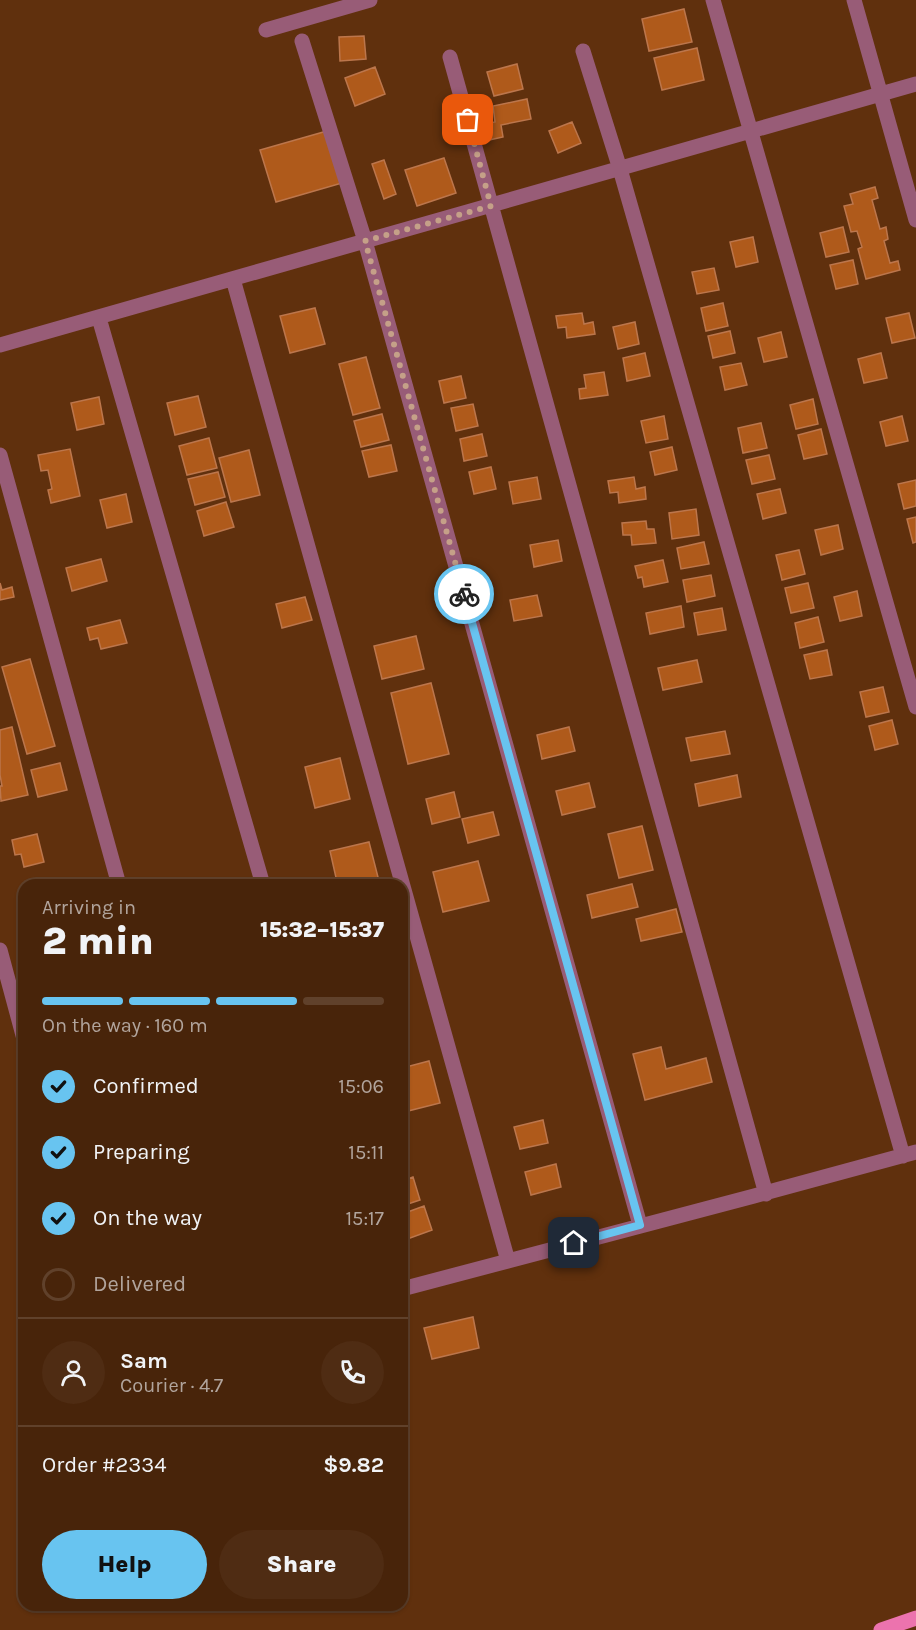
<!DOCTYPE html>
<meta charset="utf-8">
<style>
body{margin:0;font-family:Karla,sans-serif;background:#4f2c13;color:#f1f3f6;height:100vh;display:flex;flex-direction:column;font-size:22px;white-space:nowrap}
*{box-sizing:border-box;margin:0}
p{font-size:20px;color:#b1a49c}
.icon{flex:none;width:33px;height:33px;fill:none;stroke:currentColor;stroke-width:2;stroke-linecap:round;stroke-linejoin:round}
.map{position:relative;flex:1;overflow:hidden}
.side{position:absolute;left:18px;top:879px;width:390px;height:732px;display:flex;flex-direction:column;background:#48240a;border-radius:18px;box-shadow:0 2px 4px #0004,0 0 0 2px #60412b}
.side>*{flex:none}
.pin{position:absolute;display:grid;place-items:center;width:51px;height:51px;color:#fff;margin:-26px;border-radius:12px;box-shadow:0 3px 9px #0006}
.courier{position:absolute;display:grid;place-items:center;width:60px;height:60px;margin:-30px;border:4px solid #68c4f0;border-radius:50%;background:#fff;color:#222;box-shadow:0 2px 8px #0007}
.head em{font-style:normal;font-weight:800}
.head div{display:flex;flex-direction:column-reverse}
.head{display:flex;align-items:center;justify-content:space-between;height:102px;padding:0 24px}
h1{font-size:39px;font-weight:800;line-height:45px}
.bar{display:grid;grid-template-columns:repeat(4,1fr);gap:9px 6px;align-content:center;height:72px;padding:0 24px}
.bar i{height:8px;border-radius:4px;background:#60412b}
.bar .selected{background:#68c4f0}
.bar p{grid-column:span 4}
.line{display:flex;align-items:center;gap:15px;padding:0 24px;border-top:2px solid #60412b}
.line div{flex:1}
.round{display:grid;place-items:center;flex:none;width:63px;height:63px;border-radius:32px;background:#4f2c13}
ol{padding:0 24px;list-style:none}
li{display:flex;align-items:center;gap:18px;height:66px}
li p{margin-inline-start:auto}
li .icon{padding:6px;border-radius:50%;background:#68c4f0;color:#111;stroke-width:4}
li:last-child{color:#b1a49c}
li i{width:33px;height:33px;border:3px solid #60412b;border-radius:50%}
.action{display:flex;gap:12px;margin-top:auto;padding:12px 24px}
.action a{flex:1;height:69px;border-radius:36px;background:#68c4f0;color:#111;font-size:24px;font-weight:800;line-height:69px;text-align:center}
.action a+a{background:#4f2c13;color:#f1f3f6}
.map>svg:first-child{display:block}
.building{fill:#af5a1b;stroke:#bc764c;stroke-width:1.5}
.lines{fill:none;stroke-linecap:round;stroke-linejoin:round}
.minor{stroke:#985c77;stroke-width:15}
.major{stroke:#ec73ae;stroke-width:15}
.done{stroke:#c5a088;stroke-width:6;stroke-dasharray:0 10.8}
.route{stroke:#68c4f0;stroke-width:8}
</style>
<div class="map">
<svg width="916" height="1630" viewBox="0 0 916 1630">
<rect width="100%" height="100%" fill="#60300d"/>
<!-- building -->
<path class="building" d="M684,9l8,33 -43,9 -7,-32z
M364,36l2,23 -26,2 -1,-24z
M697,48l7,32 -42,10 -8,-32z
M517,64l6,25 -29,7 -7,-24z
M375,67l10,27 -30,12 -10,-28z
M527,99l4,20 -30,6 2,12 -14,3 -4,-16 10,-2 -2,-16z
M572,122l9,21 -23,10 -9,-22z
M327,131l15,52 -66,19 -16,-52z
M444,158l12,35 -39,13 -12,-36z
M384,160l12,34 -12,5 -12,-35z
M875,187l3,11 -6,2 8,29 6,-2 2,12 -4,2 6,22 8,-2 2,9 -34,9 -8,-30 4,-2 -5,-16 -6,1 -7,-26 9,-2 -3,-10z
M843,227l6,25 -23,5 -6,-24z
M753,237l5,25 -22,5 -6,-25z
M853,260l5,24 -22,5 -6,-24z
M714,268l5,22 -22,4 -5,-22z
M723,303l5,23 -22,5 -5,-23z
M315,308l10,36 -35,9 -10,-37z
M582,313l2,11 9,-2 2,12 -28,4 -1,-11 -8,1 -2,-12z
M909,313l6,25 -23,5 -6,-25z
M635,322l4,22 -21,5 -5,-22z
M730,331l5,22 -22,5 -5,-22z
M781,332l6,25 -23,5 -6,-24z
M645,353l5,23 -23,5 -4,-23z
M881,353l6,25 -23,5 -6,-24z
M366,357l14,51 -27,7 -14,-51z
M741,363l6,22 -22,5 -5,-23z
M604,372l4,23 -28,4 -1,-10 7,-1 -2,-13z
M461,376l5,22 -22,5 -5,-22z
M198,396l8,31 -31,8 -8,-32z
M99,397l5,27 -27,6 -6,-27z
M813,399l5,25 -22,5 -6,-24z
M473,404l5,22 -22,5 -5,-23z
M382,414l7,26 -28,7 -7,-26z
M664,416l4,23 -22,4 -5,-22z
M902,416l6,25 -22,5 -6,-24z
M761,423l6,25 -24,5 -5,-25z
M821,429l6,25 -23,5 -6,-24z
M482,434l5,22 -23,5 -4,-22z
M209,438l8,30 -30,7 -8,-29z
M391,445l6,26 -28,6 -7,-26z
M672,447l5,23 -22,5 -5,-23z
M70,449l10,47 -29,7 -3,-13 4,-1 -4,-19 -7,1 -3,-16z
M249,450l11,45 -29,7 -12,-44z
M769,455l6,24 -23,5 -6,-24z
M491,467l5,22 -22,5 -5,-22z
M218,472l7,25 -30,8 -7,-26z
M537,477l4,22 -28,5 -4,-22z
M634,477l2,12 9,-2 1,12 -27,4 -1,-11 -8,1 -2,-12z
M916,480v26l-12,3 -6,-25z
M780,489l6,24 -23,6 -6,-25z
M126,494l6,28 -25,6 -7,-28z
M226,502l8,25 -30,9 -7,-25z
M696,509l3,26 -27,4 -3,-26z
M916,517v25l-3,1 -6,-24z
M646,521l1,8h7l2,14 -24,2 -1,-10h-8l-1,-12z
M838,525l5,24 -22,6 -6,-25z
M558,540l4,21 -28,6 -4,-22z
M704,542l5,22 -28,5 -4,-21z
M799,550l6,24 -23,6 -6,-25z
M101,559l6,22 -35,10 -6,-23z
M663,560l5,22 -24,5 -2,-10 -4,1 -3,-12z
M711,575l4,21 -28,6 -4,-22z
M0,583l2,7 10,-3 2,10 -14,3z
M808,583l6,25 -23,5 -6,-25z
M857,591l5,25 -22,5 -6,-24z
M537,595l5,21 -28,5 -4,-21z
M305,597l7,23 -30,8 -6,-24z
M681,606l3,21 -34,7 -4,-21z
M722,608l4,22 -28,5 -4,-22z
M818,617l6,25 -24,6 -5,-25z
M120,620l7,23 -26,6 -3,-11 -8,2 -3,-12z
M416,636l8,33 -42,10 -8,-33z
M827,650l5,25 -22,4 -6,-24z
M30,659l25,87 -28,8 -25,-87z
M697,660l5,22 -39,8 -5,-22z
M431,683l18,71 -41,10 -17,-71z
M883,687l6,25 -23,5 -6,-25z
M892,720l6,24 -23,6 -6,-24z
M12,727l16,68 -27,6 -1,-15h2l-2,-11v-45z
M569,727l6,24 -33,8 -5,-24z
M725,731l5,23 -39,7 -5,-23z
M340,758l10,41 -35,9 -10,-41z
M60,763l7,27 -29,7 -7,-27z
M737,775l4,22 -42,9 -4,-22z
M589,783l6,24 -33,8 -6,-24z
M454,792l6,25 -28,7 -6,-25z
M493,812l6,23 -31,8 -6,-24z
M642,826l11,44 -34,8 -11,-44z
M37,834l7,28 -20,5 -3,-13 -6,1 -3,-15z
M369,842l11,43h-53l10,-3 -7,-31z
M478,861l11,40 -46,11 -10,-40z
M632,884l6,23 -46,11 -5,-23z
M676,909l6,23 -41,9 -5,-22z
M661,1047l5,22 40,-11 6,24 -67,18 -12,-46z
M429,1061l11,42 -36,9 -2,-6v-38z
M543,1120l5,23 -28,6 -6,-22z
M556,1164l5,23 -30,8 -6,-23z
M413,1177l7,23 -18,6v-25z
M424,1206l8,24 -30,11v-27z
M473,1317l6,31 -47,11 -8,-31z"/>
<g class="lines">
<!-- minor -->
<path class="minor" d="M713,0l203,707
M854,0l62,220
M266,30l104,-30
M302,41l63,200 275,984
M583,51l37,118 283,987
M450,57l316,1137
M233,279l275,982
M99,318l164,567
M0,345l916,-261
M0,455l119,430
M0,950l24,89
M402,1289c171,-45 343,-90 514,-137"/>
<!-- major -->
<path class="major" d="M881,1630l35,-12"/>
</g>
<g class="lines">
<!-- done -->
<path class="done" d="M464,594l-99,-353 126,-35 -23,-86"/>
<!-- route -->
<path class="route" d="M464,594l176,631 -66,18"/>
</g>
</svg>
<div class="pin" style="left:468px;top:120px;background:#ea580c"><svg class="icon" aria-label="bag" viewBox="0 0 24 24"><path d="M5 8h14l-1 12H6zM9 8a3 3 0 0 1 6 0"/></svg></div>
<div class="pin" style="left:574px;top:1243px;background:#1f2937"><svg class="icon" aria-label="home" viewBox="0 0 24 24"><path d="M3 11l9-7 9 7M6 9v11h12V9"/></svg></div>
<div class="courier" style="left:464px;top:594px"><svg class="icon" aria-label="bike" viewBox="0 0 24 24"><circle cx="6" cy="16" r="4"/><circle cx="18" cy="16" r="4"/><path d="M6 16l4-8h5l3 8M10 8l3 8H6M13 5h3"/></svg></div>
<section class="side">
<div class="head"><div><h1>2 min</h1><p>Arriving in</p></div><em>15:32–15:37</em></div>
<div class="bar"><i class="selected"></i><i class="selected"></i><i class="selected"></i><i></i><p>On the way · 160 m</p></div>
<ol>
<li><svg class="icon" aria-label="check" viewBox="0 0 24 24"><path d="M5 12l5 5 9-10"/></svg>Confirmed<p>15:06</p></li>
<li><svg class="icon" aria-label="check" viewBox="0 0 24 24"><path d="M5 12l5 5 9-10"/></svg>Preparing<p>15:11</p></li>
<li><svg class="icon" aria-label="check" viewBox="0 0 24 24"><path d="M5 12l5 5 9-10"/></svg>On the way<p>15:17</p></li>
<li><i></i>Delivered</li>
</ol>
<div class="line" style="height:108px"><a class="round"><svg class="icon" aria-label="person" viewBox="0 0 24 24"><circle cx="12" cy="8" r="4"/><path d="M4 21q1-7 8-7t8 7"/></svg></a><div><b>Sam</b><p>Courier · 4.7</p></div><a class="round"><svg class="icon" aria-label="phone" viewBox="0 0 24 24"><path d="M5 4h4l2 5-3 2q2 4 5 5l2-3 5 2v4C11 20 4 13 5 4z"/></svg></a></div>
<div class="line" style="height:78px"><div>Order #2334</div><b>$9.82</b></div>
<div class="action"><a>Help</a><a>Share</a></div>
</section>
</div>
